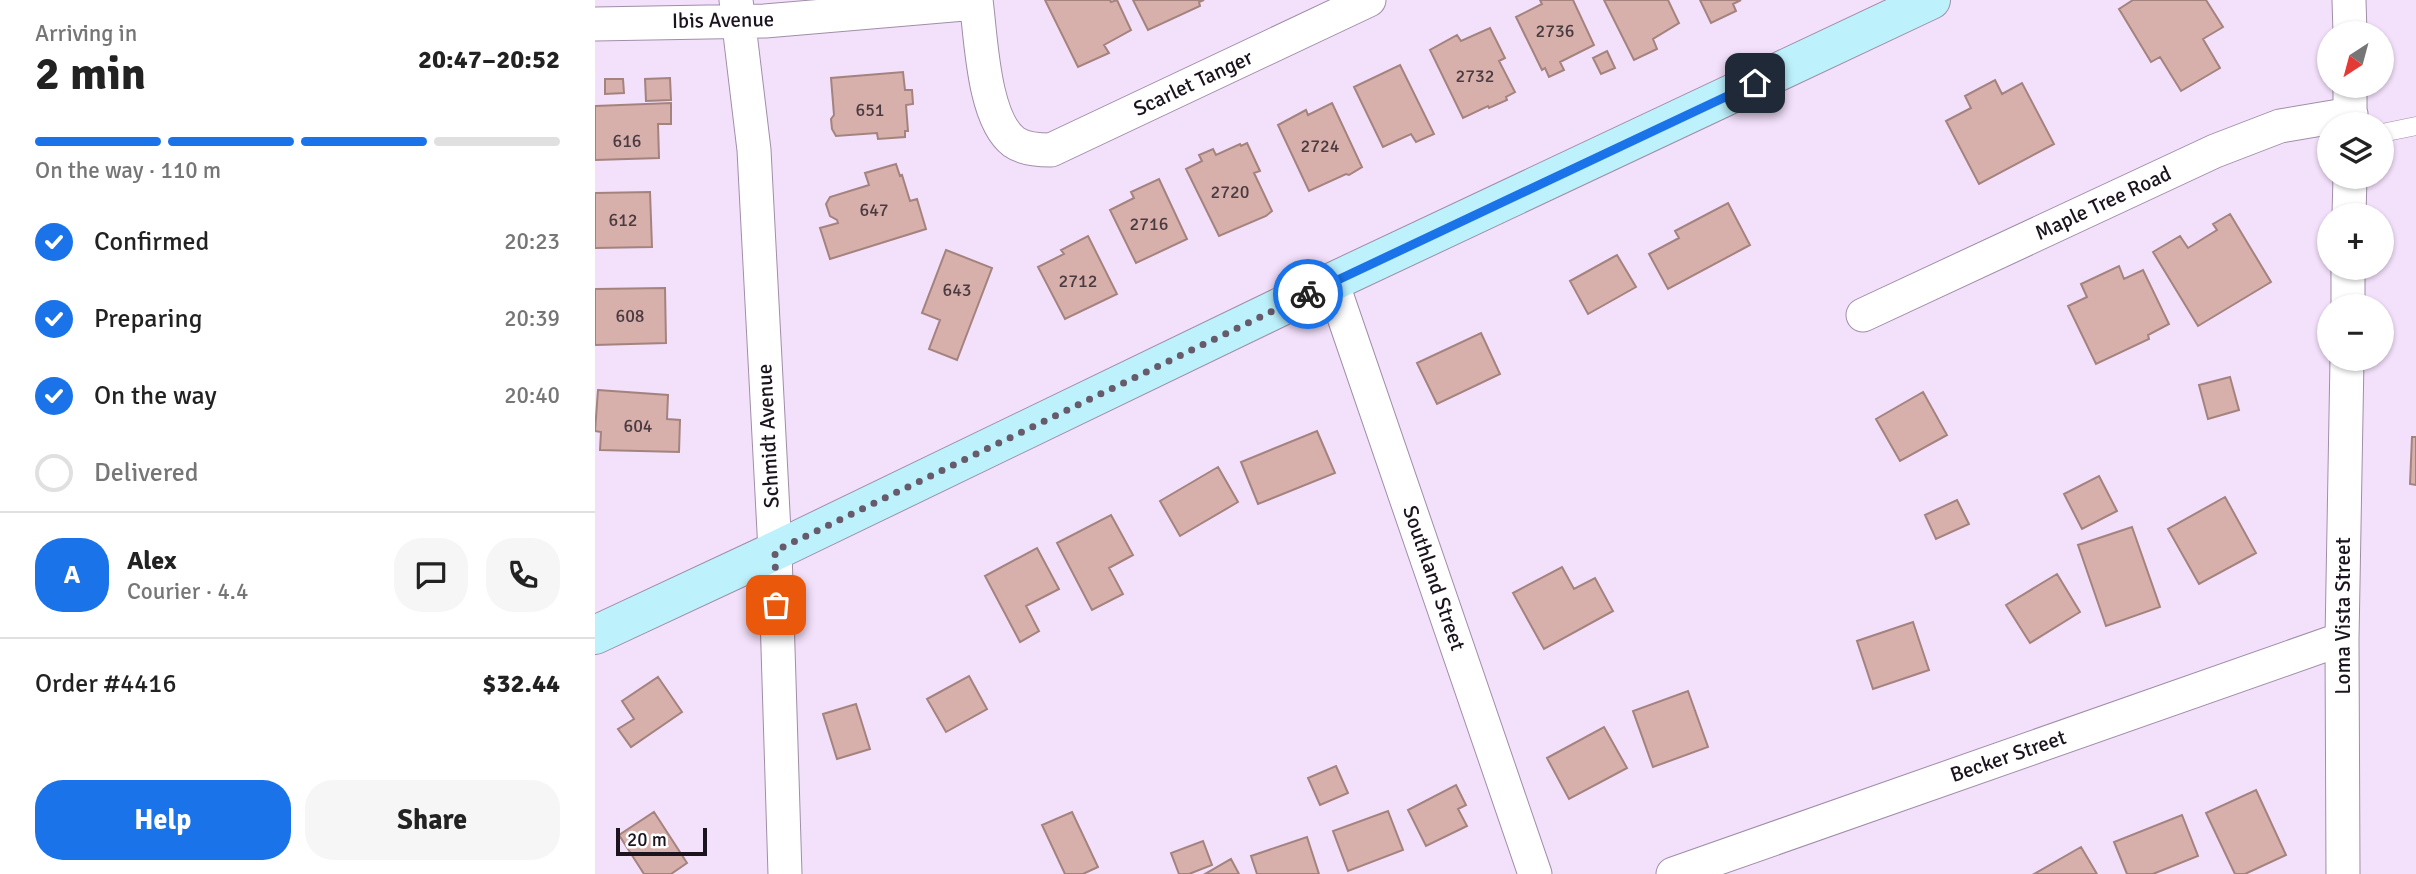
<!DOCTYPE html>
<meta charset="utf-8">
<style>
body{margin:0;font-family:Signika,sans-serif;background:#f6f6f6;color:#222;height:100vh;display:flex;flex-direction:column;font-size:26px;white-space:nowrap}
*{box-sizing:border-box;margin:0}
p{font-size:23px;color:#767676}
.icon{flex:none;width:38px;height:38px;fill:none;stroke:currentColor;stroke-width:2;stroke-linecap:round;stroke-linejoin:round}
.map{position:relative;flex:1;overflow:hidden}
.side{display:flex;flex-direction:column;background:#fff;width:595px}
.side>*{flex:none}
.needle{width:46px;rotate:216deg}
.fabs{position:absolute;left:1722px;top:21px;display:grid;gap:14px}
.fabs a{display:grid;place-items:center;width:77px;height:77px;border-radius:50%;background:#fff;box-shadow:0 2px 5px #0004;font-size:35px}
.scale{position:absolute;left:21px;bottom:18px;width:91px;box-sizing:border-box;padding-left:7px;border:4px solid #1b141e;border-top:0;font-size:19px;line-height:24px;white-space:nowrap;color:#1b141e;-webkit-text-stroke:5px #fff;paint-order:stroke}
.pin{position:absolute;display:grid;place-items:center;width:60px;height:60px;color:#fff;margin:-30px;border-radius:14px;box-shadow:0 4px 10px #0006}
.courier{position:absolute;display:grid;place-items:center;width:70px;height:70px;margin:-35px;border:5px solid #1a73e8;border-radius:50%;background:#fff;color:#222;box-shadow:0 2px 9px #0007}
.headline em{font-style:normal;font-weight:800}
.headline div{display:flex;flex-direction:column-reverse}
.headline{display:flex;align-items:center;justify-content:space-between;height:119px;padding:0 35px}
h1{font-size:46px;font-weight:800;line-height:52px}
.bar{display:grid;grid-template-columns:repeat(4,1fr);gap:10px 7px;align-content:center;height:84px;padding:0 35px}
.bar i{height:9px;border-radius:5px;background:#e0e0e0}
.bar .current{background:#1a73e8}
.bar p{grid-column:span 4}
.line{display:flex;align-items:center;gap:18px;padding:0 35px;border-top:2px solid #e0e0e0}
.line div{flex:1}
.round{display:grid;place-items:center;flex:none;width:74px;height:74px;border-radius:28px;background:#f6f6f6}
ol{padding:0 35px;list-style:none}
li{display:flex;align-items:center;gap:21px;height:77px}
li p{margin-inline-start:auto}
li .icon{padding:7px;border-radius:50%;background:#1a73e8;color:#fff;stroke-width:4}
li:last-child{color:#767676}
li i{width:38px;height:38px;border:4px solid #e0e0e0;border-radius:50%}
.action{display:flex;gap:14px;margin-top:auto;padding:14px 35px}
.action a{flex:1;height:80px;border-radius:28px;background:#1a73e8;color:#fff;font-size:28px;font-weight:800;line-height:80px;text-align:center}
.action a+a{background:#f6f6f6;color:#222}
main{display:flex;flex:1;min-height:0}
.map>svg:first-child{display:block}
.building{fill:#d7afab;stroke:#a4837f;stroke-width:2}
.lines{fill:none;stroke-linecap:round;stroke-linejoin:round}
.lane-casing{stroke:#a08ea8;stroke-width:19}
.street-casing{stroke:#a08ea8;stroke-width:35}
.secondary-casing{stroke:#a08ea8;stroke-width:40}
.lane{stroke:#fff;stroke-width:18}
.street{stroke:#fff;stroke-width:33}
.secondary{stroke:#bdf2fd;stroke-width:38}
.done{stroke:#675b6b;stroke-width:7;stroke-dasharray:0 12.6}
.route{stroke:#1a73e8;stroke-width:9}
.labels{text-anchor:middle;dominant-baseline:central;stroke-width:6;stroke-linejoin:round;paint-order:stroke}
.number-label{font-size:18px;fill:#4a3b41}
.street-label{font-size:21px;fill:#1b141e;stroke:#fff}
</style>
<main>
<section class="side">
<div class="headline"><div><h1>2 min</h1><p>Arriving in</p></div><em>20:47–20:52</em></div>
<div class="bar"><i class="current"></i><i class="current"></i><i class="current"></i><i></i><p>On the way · 110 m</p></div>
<ol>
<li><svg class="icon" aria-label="check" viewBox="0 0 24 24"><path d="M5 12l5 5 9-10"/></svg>Confirmed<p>20:23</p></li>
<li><svg class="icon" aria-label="check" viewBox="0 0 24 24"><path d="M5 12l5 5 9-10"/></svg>Preparing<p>20:39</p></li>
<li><svg class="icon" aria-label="check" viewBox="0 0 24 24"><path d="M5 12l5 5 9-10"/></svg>On the way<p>20:40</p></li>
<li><i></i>Delivered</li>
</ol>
<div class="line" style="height:126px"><b class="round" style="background:#1a73e8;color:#fff">A</b><div><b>Alex</b><p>Courier · 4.4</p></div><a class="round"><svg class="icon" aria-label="chat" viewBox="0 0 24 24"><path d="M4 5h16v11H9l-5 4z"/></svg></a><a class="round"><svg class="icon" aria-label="phone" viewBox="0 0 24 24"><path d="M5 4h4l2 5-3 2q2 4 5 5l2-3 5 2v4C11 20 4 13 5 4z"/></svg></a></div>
<div class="line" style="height:91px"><div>Order #4416</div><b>$32.44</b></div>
<div class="action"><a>Help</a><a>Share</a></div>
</section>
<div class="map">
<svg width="1821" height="874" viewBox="0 0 1821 874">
<rect width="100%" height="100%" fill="#f3e0fb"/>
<!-- building -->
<path class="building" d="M450,0h65l1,2 6,-2 14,30 -27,15 5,8 -31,14z
M538,0h71l-5,2 1,4 -52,24z
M945,0h33l21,45 -34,17 4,8 -15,7 -4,-9 -3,2 -26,-53 26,-13z
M1009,0h64l11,23 -26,16 4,10 -23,11z
M1105,0h41l-8,4 3,7 -25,12z
M1538,0h73l17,27 -20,12 17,29 -39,23 -21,-34 -9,5 -32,-53z
M895,28l15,30 -6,3 16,31 -9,5 1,3 -18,8 -1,-2 -25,12 -33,-68 27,-15 4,6z
M1012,51l8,17 -14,6 -8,-16z
M805,65l34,69 -18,8 -5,-8 -28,13 -29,-60z
M308,72l2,18h7l1,14 -7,1 2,26h-3v6l-27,2 -1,-6 -41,3 -4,-7 -1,-10 3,-4 -3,-37z
M75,78l1,22 -25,1 -1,-22z
M10,79h18l1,14 -19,1z
M1400,80l7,14 20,-11 32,61 -75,40 -33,-63 25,-13 -6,-12z
M76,103v21h-13l1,34 -64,2v-54z
M737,103l30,64 -13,8 -3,-1 -37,17 -31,-66 28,-15 2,5z
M652,143l13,28 -6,2 18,38 -6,5 -47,20 -33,-67 16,-8 -3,-6 14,-6 3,6 24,-11 1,2z
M301,164l4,12 2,-1 8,26 7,-2 9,30 -96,30 -10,-31 18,-5 -1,-3 -7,-4 -4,-12 4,-7 39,-12 -4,-12z
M564,179l28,60 -51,24 -26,-53 24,-12 -3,-6z
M55,192l2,55 -57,1v-55z
M1133,203l22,42 -82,44 -19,-35 30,-16 -4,-7z
M1635,214l41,68 -73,44 -45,-74 27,-16 8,12 29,-18 -4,-6z
M493,236l29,58 -52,25 -27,-52 26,-13 -3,-4z
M351,250l46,18 -35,92 -28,-11 11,-29 -18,-7z
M1022,255l19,32 -48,27 -18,-33z
M1524,266l5,13 19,-9 26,54 -21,11 1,4 -53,25 -28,-58 19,-9 -6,-13z
M70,288l1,55 -71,2v-56z
M886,333l19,41 -63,30 -20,-41z
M1635,377l9,33 -31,9 -9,-34z
M3,390l70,5 -1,24 13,1 -1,32 -79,-2 1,-18 -6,-1z
M1328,392l24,43 -47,26 -24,-42z
M722,431l18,42 -77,31 -17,-42z
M1817,437h4v48l-6,-1z
M623,467l20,35 -58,34 -20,-35z
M1504,476l18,35 -35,18 -18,-35z
M1630,497l31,56 -57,31 -31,-55z
M1362,500l12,24 -33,15 -11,-24z
M516,515l22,40 -24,13 14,26 -31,16 -35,-67z
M1537,527l28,80 -54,19 -28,-81z
M442,548l22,41 -33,17 13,25 -19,11 -35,-66z
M967,567l12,22 21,-11 18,33 -69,38 -31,-56z
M1462,574l23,38 -50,31 -24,-38z
M1318,622l16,48 -56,19 -16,-48z
M374,676l18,33 -41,23 -19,-33z
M63,677l24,35 -51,35 -13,-18 16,-10 -12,-18z
M1093,691l20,56 -55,20 -20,-56z
M261,704l14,45 -33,10 -14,-45z
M1009,727l23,41 -58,31 -22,-41z
M741,766l12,27 -28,12 -12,-27z
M861,785l10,20 -8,4 9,17 -41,20 -18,-36z
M1661,790l30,65 -41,19h-10l-29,-61z
M793,811l15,39 -55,21 -15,-40z
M59,812l33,51 -16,11h-27l-25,-39z
M477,812l26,55 -15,7h-18l-23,-49z
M1587,815l16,41 -45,18h-26l-13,-32z
M712,837l12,37h-62l-6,-18z
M608,841l9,24 -23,9h-10l-8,-21z
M1486,847l16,27h-63z
M636,859l8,15h-34z"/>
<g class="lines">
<!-- lane casing -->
<g class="lane-casing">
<path id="lane" d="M1787,133l34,-7"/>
</g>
<!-- street casing -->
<g class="street-casing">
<path id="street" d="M141,0l18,150 21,401 10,323
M381,0c5,37 7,119 38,142 10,7 24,8 37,8l318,-150
M1754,0l1,33
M0,24l170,-3 211,-18
M1755,86v38
M1754,215l1,-38
M737,282l203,592
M1753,306v-38
M1268,315l352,-164 65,-25 71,-12
M1078,874l669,-235
M1748,874l-1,-235 5,-280"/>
</g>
<!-- secondary casing -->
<g class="secondary-casing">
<path id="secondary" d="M0,635l180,-84 557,-269 599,-282"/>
</g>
<!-- lane -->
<use href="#lane" class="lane"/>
<!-- street -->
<use href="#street" class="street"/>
<!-- secondary -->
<use href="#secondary" class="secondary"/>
</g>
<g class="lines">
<!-- done -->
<path class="done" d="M181,605l-1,-54 533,-257"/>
<!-- route -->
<path class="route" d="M713,294l447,-211"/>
</g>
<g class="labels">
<!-- number labels -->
<g class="number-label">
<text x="960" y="31">2736</text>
<text x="880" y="76">2732</text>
<text x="275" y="110">651</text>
<text x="32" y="141">616</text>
<text x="725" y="146">2724</text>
<text x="635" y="192">2720</text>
<text x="279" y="210">647</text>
<text x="28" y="220">612</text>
<text x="554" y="224">2716</text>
<text x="483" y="281">2712</text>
<text x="362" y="290">643</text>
<text x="35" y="316">608</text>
<text x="43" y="426">604</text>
</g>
<!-- street labels -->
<g class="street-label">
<text transform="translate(128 20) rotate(-1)">Ibis Avenue</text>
<text transform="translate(598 83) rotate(-25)">Scarlet Tanger</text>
<text transform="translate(1508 203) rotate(-25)">Maple Tree Road</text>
<text transform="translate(173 436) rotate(-93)">Schmidt Avenue</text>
<text transform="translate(839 578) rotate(71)">Southland Street</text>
<text transform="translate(1748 616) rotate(-90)">Loma Vista Street</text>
<text transform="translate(1413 756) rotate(-19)">Becker Street</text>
</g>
</g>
</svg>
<div class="fabs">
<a><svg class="needle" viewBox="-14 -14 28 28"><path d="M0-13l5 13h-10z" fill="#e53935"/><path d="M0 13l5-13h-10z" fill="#767676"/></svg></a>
<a><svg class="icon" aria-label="layers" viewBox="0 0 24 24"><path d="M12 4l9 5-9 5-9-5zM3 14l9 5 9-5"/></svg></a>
<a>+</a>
<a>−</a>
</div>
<div class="scale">20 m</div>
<div class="pin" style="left:181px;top:605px;background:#ea580c"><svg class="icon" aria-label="bag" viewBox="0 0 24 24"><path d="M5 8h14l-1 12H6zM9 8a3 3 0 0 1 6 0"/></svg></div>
<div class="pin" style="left:1160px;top:83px;background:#1f2937"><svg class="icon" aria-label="home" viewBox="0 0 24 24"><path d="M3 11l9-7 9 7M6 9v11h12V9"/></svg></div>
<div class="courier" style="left:713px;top:294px"><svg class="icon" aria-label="bike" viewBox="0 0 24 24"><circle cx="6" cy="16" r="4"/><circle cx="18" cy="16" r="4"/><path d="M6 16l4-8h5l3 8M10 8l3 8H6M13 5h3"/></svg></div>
</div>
</main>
